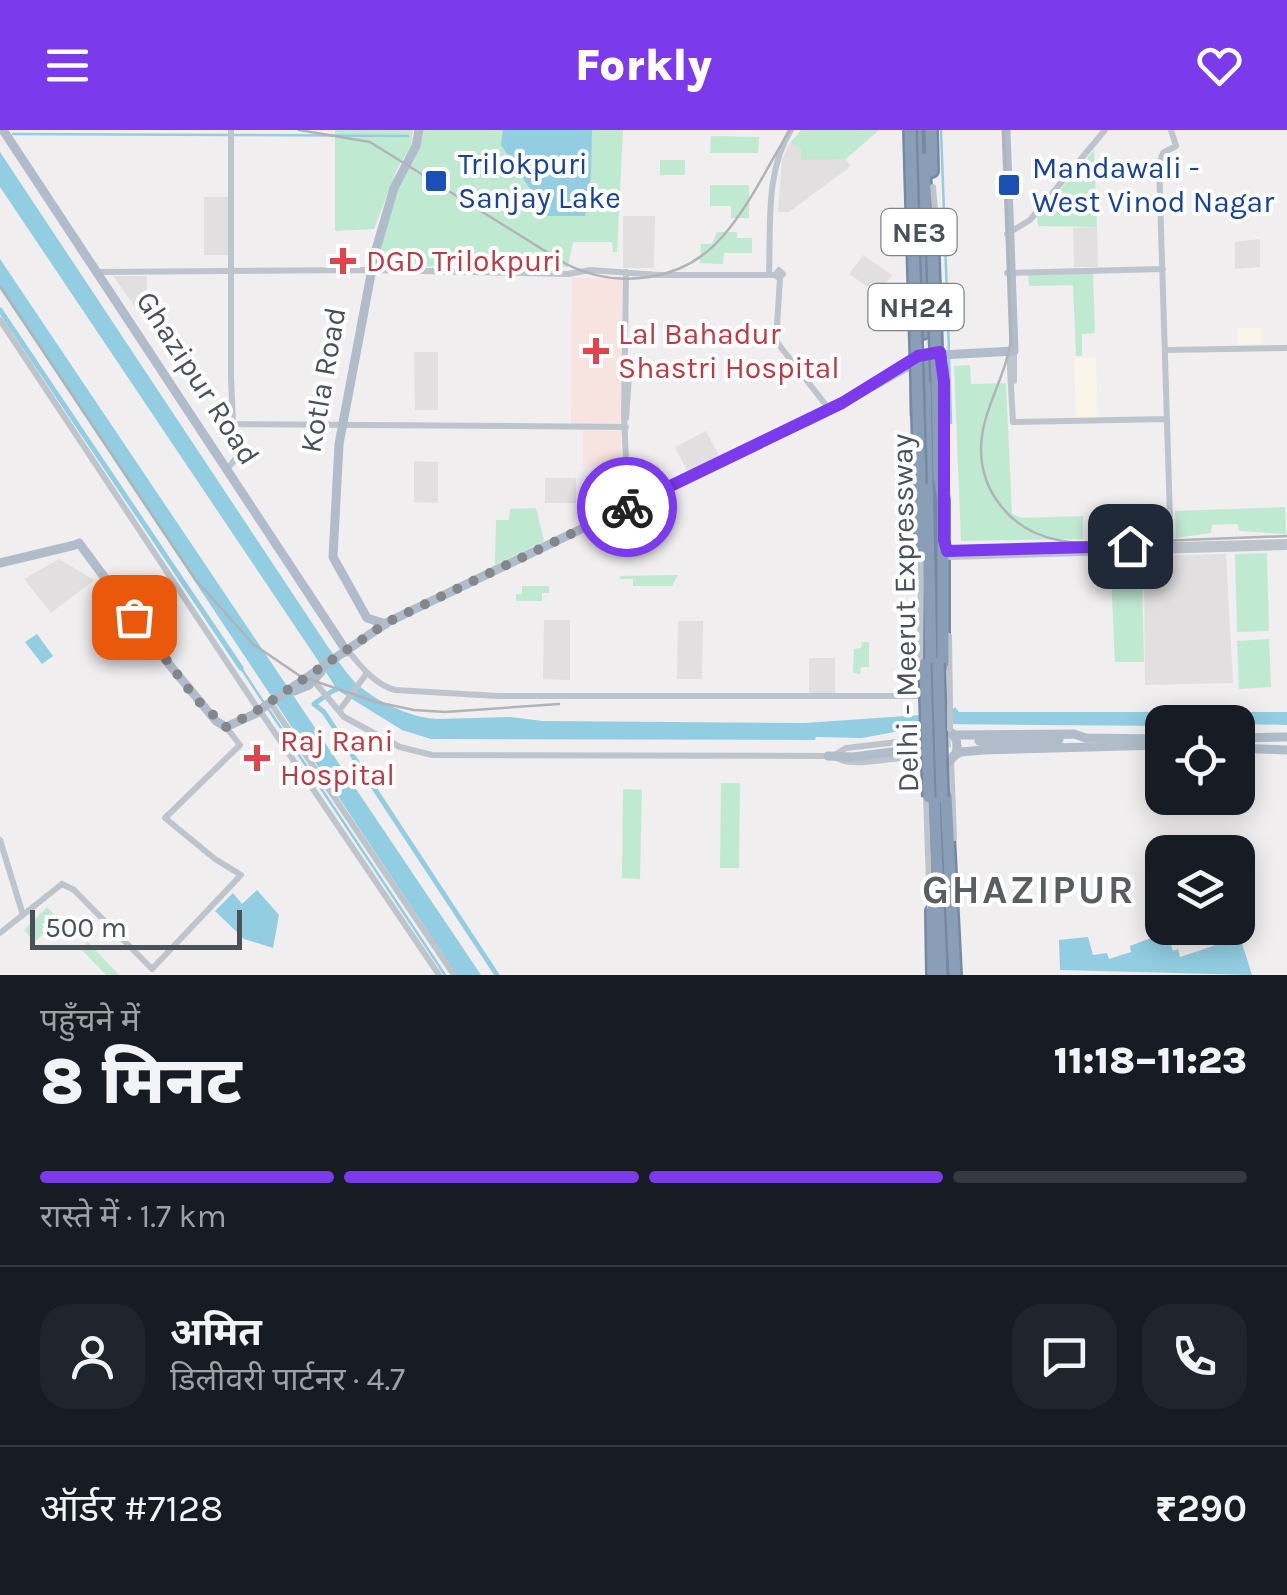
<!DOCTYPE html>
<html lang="hi">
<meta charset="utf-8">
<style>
body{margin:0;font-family:Karla,"Noto Sans Devanagari",sans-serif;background:#20242c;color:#f1f3f6;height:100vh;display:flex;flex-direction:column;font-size:38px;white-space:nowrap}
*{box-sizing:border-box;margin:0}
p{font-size:32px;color:#9ea1a6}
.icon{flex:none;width:55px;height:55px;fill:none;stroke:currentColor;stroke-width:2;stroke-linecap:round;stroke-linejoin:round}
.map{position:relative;height:845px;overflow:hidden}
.drawer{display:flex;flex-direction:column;background:#171b24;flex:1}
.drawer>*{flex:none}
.tools{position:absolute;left:1145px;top:575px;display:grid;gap:20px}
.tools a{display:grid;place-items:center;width:110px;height:110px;border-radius:20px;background:#171b24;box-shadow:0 5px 25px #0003;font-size:50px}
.scale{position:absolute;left:30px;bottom:25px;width:212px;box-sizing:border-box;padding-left:10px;border:5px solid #485058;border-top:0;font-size:28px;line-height:35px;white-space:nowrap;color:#485058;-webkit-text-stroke:8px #fff;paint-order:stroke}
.pin{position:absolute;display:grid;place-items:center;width:85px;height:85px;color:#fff;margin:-42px;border-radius:20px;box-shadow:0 5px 15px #0006}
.courier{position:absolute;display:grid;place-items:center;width:100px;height:100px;margin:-50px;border:8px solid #7c3aed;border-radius:50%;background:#fff;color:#222;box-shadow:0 2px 12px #0007}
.overview em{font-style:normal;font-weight:800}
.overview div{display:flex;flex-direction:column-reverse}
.overview{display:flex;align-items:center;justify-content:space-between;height:170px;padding:0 40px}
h1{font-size:65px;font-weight:800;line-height:75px}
.bar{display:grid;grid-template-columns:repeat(4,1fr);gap:15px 10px;align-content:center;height:120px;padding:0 40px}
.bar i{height:12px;border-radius:8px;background:#363941}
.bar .active{background:#7c3aed}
.bar p{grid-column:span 4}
.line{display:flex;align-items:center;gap:25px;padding:0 40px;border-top:2px solid #363941}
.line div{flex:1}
.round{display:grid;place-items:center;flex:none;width:105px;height:105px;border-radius:30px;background:#20242c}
header{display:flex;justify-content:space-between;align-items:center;height:130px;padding:0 40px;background:#7c3aed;color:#fff;font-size:45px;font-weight:800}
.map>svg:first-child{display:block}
.commercial{fill:#f9f5e8}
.education{fill:#e1dfdf}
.medical{fill:#f7e3e0}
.green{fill:#c0e9d2}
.water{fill:#92cde1}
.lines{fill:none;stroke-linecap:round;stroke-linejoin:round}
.stream{stroke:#92cde1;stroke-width:2.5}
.canal{stroke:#92cde1;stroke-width:5}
.major-tunnel{stroke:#ceced0;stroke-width:9;stroke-dasharray:9 4.5;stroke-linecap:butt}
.highway-casing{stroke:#7689a2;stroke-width:16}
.minor{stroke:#bdc4cb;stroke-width:6}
.major{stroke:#b0bcc9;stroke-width:9}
.highway{stroke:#8b9eb7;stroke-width:11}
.rail{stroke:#b0b3b7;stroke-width:2.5}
.highway-bridge-casing{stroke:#7689a2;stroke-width:16;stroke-linecap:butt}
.minor-bridge{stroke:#bdc4cb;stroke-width:6}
.highway-bridge{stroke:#8b9eb7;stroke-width:11}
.done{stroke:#83878c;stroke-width:10;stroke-dasharray:0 18}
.route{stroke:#7c3aed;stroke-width:12}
.transit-dot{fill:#1a4fb4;stroke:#fff;stroke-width:4}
.health-dot{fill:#e0444e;stroke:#fff;stroke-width:4}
.labels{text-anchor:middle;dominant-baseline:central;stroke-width:8;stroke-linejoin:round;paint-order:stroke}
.shield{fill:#fff;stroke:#7f848a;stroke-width:2.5}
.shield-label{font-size:28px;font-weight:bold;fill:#485058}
.transit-label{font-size:30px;fill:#164399;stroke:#fff;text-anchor:start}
.health-label{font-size:30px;fill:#be3a42;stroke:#fff;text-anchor:start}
.street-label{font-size:30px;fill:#485058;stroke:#fff}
.district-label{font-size:40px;font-weight:bold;letter-spacing:2.5px;fill:#5b5e61;stroke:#fff}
</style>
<header><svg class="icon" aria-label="menu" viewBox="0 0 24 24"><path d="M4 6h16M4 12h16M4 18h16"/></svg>Forkly<svg class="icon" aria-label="heart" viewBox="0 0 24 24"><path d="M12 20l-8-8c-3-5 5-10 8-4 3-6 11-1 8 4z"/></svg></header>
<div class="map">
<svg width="1287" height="845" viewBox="0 0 1287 845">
<rect width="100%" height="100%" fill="#f0eeee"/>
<!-- commercial -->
<path class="commercial" d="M1262,198v16l-24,1v-17z
M1074,228h22l2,60 -22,1z"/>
<!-- education -->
<path class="education" d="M790,13l11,6 1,11 43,-2 6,8 -62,46h-11l4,-53z
M204,67h24v58h-24z
M623,86h32l-1,52h-31z
M1097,97l1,40h-24l-1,-39z
M1260,109v28l-25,2v-27z
M863,125l29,20 -14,19 -29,-20z
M113,146h34l-1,46z
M414,222h24v58h-23z
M706,301l14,27 -31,16 -14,-27z
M414,331l24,1v41l-24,-1z
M658,334l9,21 -18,9 -8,-20z
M545,348h31v25h-31z
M1226,424l7,129 -88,2 -1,-129z
M59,429l35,21 -43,33 -27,-34z
M544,490h26v60l-27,-1z
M678,491h25l-1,58h-25z
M809,528h26v38l-26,-1z"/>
<!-- medical -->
<path class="medical" d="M572,148h50l-1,146h-50z
M583,300l38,1v36h-38z"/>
<!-- green -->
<path class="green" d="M335,0h78l-2,16 -14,23 -23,60 -39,2z
M423,0h200l-6,122h-4l-1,-10h-39l-5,25 -46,-1 -1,-8 -18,-1 -1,9 -5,-1 -1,-7h-6l-1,9 -111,-1 -1,-10 26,-81 13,-20z
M801,0h78l-33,29 -45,1v-11l-11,-6z
M711,6l48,1 -1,16h-48z
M1094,20l3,77 -59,-1 -1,-9z
M660,30h25v15h-25z
M710,55h39v33h-18v-12h-21z
M717,102h20v6h15v15h-28l-1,11 -23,-1 1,-19h11z
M1093,142l2,61 -13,1v22h-6l-3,-71 -44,1 -1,-11z
M970,235l1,19 35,-1 6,131 10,4 61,-2v23l-122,2 -7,-175z
M1285,377l1,27 -47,-3 -1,-7 -26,1 -1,8 -35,5 -1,-27z
M536,378l8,33 -49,24 1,-45h13l1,-11z
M1166,383l1,21 -70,4v-23z
M1267,423l2,78 -32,1 -2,-78z
M678,445l-6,11h-39v-7h-13v-3z
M1111,446l31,1 2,85h-29z
M522,456h27v7h-7v8h-26v-7h6z
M1269,509l2,48 -32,2 -2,-48z
M862,512h7v25h-8l-1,7 -7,-1 1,-24 7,-1z
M721,653h19l-1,85h-19z
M623,659l19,1 -2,89 -18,-1z
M47,777l11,12 -23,23 -11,-12z
M88,812l31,33h-13l-25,-26z"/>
<!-- water -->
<path class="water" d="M503,0h89l-1,46 -6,40h-37l-47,-71z
M0,22l328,495c8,10 15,22 24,32 18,20 58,39 85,40l73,-2 32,4 263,2 144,-10 6,-6 4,5h328v13l-125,-3v4l-225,-2 -75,14 -46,-1 -1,3 -384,-1 -29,-9 -63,-39 -7,3 -2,-4 5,-3 -2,-4 -333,-496z
M0,129l481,716h-24l-457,-686z
M37,504l16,22 -11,8 -17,-22z
M257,760l22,25 -6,33 -29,-9 -29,-28 18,-18 9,11z
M1167,802l6,19 5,-2 2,8 60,-20 12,38 -192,-5 -1,-30 29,-3 5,18 14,-2 2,6 22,-7 -1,-6z"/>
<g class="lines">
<!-- stream -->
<path class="stream" d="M941,0l8,221
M13,4l214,1
M235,5l173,1
M949,229l2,64
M241,538l23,35
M269,580l176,265"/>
<!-- canal -->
<path class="canal" d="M0,180l241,358
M331,562l-17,12 10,8 173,263"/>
<!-- major-tunnel -->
<path class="major-tunnel" d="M915,616l44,-4"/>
<!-- highway casing -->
<g class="highway-casing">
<path id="highway" d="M916,0l7,203
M931,0l1,41
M924,29l2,72
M924,231l1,17
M937,251l2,96 4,23v163
M925,252l6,281
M920,354l1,66
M946,666l9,179
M934,667l7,178
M932,781l1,64"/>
</g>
<!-- minor -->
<path class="minor" d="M933,57l4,47
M1007,104l23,-14 75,-90
M99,142l269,-2 200,4 22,-4 69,5h116l4,-5 4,4 -4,4 -4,-3
M626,142l-2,143 4,91
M1007,143l156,-4
M769,144c2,-49 -4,-102 22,-144
M780,148l-4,63 53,68
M939,152l5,182
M0,190l258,389
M1165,220l122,-2
M1014,221v30
M1009,222l4,70 154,-3
M912,257v27
M626,288l3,-42
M233,294l393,3
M227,339l12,-14 -6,-31 -2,-47v-247
M947,421l340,-9
M1171,421l-12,-387 4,-11 13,-7 -5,-16
M947,427l340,-10
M949,506l1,70
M350,523c12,15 26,32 45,37l103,6h431
M920,537l1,-109
M313,550l31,37 56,30 32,8 396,1
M270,572l184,273
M260,581l179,264
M339,581l28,-38
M836,624l10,-6 69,-8 7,-3 -1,-8
M837,628c18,11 63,-3 86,-1
M951,629l3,79
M926,666l4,118
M0,710l23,75
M62,754l12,6 78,79 89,-94 -26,-16 -50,-41 75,-73 -14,-18
M0,803l62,-49"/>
<!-- major -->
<path class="major" d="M3,0l344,522
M75,415l4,-2 89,120 48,58 10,6 33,-15
M0,433l75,-18
M386,494l-19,-6 -34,-61 6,-113 36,-191 19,-65 22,-42 3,-16
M294,561l15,-6 12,-13
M255,583l133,-91 455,-219 76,-43 23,-5 72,-4 -8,-221
M919 616a19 19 0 1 1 38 0a19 19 0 1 1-38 0Z
M952,605l122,-1 12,4 76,1
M1238,608l49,-1
M979,611l80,-1
M1238,618l49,2
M828,626l25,1 63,-8
M953,626l8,-4 22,-2 179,-5"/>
<!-- highway -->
<use href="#highway" class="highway"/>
<!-- rail -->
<path class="rail" d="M299,0l71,12 196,122c52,26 118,18 157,-28 27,-31 45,-71 67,-106
M1004,0l7,209c-5,39 -30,72 -30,110 0,21 7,41 20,57 38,49 101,36 156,35 43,-2 87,-3 130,-5
M0,156l195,293 58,65 47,32 76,26 38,8 31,2 114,-8"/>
<!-- highway-bridge casing -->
<g class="highway-bridge-casing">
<path id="highway-bridge" d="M910,0l10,354
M932,102l5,149
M938,533l4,134
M925,534l4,133"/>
</g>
<!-- minor-bridge -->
<path class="minor-bridge" d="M950,576v23"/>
<!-- highway-bridge -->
<use href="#highway-bridge" class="highway-bridge"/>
</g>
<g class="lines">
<!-- done -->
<path class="done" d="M134,487l62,82 30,28 29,-15 133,-90 239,-115"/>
<!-- route -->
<path class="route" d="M627,377l215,-104 76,-47 22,-4 4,30v158l3,11 183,-5"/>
</g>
<!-- markers -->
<g class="transit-dot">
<rect x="424" y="39" width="24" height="24" rx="5"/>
<rect x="997" y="43" width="24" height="24" rx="5"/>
</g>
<g class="health-dot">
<path d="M338 116h10v10h10v10h-10v10h-10v-10h-10v-10h10z"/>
<path d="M591 206h10v10h10v10h-10v10h-10v-10h-10v-10h10z"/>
<path d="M252 613h10v10h10v10h-10v10h-10v-10h-10v-10h10z"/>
</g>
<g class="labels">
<!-- shield labels -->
<g class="shield">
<rect x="881.5" y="79" width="75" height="46" rx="8"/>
<rect x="868.5" y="154" width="95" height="46" rx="8"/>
</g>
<g class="shield-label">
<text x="919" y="102">NE3</text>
<text x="916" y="177">NH24</text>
</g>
<!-- transit labels -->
<g class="transit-label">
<text x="458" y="34">Trilokpuri<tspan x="458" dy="34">Sanjay Lake</tspan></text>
<text x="1032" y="38">Mandawali -<tspan x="1032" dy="34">West Vinod Nagar</tspan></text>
</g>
<!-- health labels -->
<g class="health-label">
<text x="366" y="131">DGD Trilokpuri</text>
<text x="618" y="204">Lal Bahadur<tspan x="618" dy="34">Shastri Hospital</tspan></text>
<text x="280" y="611">Raj Rani<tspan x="280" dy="34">Hospital</tspan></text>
</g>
<!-- street labels -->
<g class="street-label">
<text transform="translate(198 248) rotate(57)">Ghazipur Road</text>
<text transform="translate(323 250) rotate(-80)">Kotla Road</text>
<text transform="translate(905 483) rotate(-91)">Delhi - Meerut Expressway</text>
</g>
<!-- district labels -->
<g class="district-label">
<text x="1029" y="759">GHAZIPUR</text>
</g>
</g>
</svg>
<div class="tools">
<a><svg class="icon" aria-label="locate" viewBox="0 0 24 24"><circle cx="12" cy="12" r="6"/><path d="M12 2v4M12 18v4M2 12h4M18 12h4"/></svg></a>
<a><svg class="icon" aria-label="layers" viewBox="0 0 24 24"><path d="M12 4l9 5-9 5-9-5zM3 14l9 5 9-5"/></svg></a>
</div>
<div class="scale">500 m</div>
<div class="pin" style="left:134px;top:487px;background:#ea580c"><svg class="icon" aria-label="bag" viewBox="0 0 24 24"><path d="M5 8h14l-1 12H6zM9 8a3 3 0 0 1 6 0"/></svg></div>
<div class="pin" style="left:1130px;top:416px;background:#1f2937"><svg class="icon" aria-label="home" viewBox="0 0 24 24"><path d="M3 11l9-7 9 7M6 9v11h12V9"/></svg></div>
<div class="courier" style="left:627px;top:377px"><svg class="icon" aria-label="bike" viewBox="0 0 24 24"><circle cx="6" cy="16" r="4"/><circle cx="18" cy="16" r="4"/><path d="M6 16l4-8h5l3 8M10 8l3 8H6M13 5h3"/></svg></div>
</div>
<section class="drawer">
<div class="overview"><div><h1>8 मिनट</h1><p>पहुँचने में</p></div><em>11:18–11:23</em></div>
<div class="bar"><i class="active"></i><i class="active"></i><i class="active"></i><i></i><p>रास्ते में · 1.7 km</p></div>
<div class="line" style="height:180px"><a class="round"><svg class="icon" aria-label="person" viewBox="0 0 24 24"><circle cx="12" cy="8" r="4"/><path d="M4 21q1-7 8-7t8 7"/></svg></a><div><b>अमित</b><p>डिलीवरी पार्टनर · 4.7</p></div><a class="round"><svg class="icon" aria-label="chat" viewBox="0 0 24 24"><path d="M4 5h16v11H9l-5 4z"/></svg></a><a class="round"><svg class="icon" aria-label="phone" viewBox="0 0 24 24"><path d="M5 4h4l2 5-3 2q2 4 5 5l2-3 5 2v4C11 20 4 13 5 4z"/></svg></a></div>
<div class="line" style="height:130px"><div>ऑर्डर #7128</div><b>₹290</b></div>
</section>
